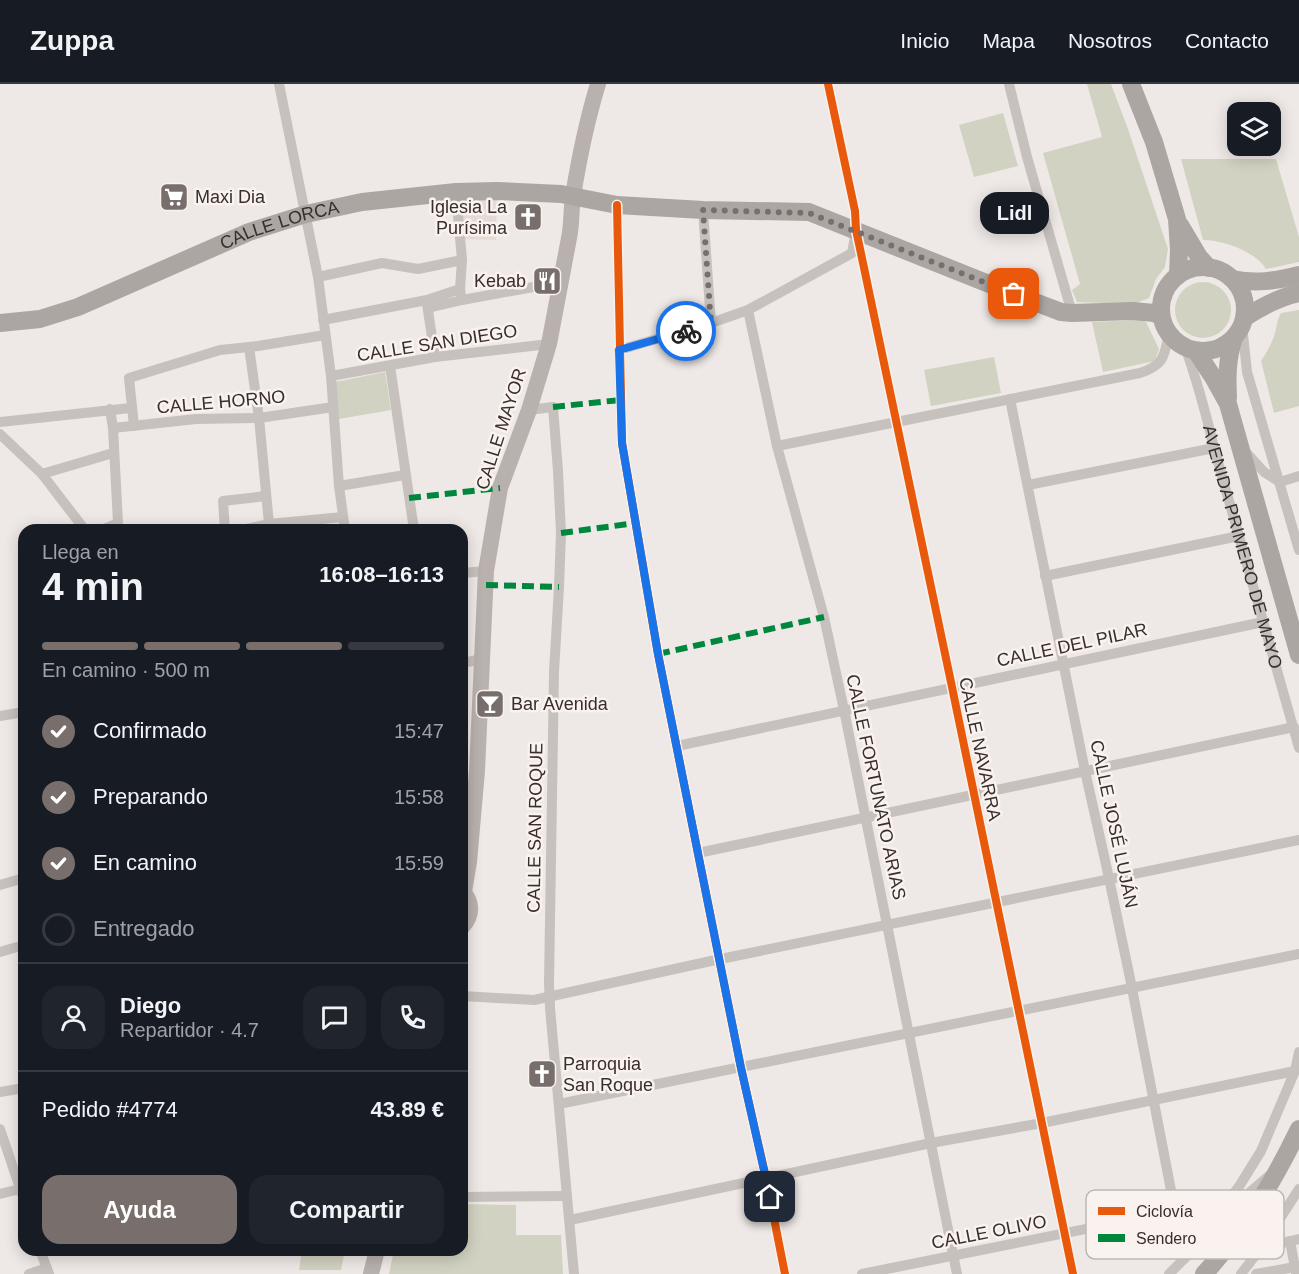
<!DOCTYPE html>
<html lang="es">
<meta charset="utf-8">
<style>
body{margin:0;font-family:Helvetica,sans-serif;background:#20242c;color:#f1f3f6;height:100vh;display:flex;flex-direction:column;font-size:22px;white-space:nowrap}
*{box-sizing:border-box;margin:0}
p{font-size:20px;color:#9ea1a6}
.icon{flex:none;width:33px;height:33px;fill:none;stroke:currentColor;stroke-width:2;stroke-linecap:round;stroke-linejoin:round}
.map{position:relative;flex:1;overflow:hidden}
.details{position:absolute;left:18px;top:440px;width:450px;height:732px;display:flex;flex-direction:column;background:#171b24;border-radius:18px;box-shadow:0 3px 15px #0003}
.details>*{flex:none}
.buttons{position:absolute;left:1227px;top:18px;display:grid;gap:12px}
.buttons a{display:grid;place-items:center;width:54px;height:54px;border-radius:12px;background:#171b24;box-shadow:0 3px 15px #0003;font-size:30px}
.pin{position:absolute;display:grid;place-items:center;width:51px;height:51px;color:#fff;margin:-26px;border-radius:12px;box-shadow:0 3px 9px #0006}
.courier{position:absolute;display:grid;place-items:center;width:60px;height:60px;margin:-30px;border:4px solid #1a73e8;border-radius:50%;background:#fff;color:#222;box-shadow:0 2px 8px #0007}
.bubble{position:absolute;height:42px;border-radius:18px;background:#171b24;box-shadow:0 3px 15px #0003;font-size:20px;font-weight:600;line-height:42px;text-align:center}
.head em{font-style:normal;font-weight:600}
.head div{display:flex;flex-direction:column-reverse}
.head{display:flex;align-items:center;justify-content:space-between;height:102px;padding:0 24px}
h1{font-size:39px;font-weight:600;line-height:45px}
.bar{display:grid;grid-template-columns:repeat(4,1fr);gap:9px 6px;align-content:center;height:72px;padding:0 24px}
.bar i{height:8px;border-radius:4px;background:#363941}
.bar .active{background:#786f6d}
.bar p{grid-column:span 4}
.line{display:flex;align-items:center;gap:15px;padding:0 24px;border-top:2px solid #363941}
.line div{flex:1}
.round{display:grid;place-items:center;flex:none;width:63px;height:63px;border-radius:18px;background:#20242c}
ol{padding:0 24px;list-style:none}
li{display:flex;align-items:center;gap:18px;height:66px}
li p{margin-inline-start:auto}
li .icon{padding:6px;border-radius:50%;background:#786f6d;color:#fff;stroke-width:4}
li:last-child{color:#9ea1a6}
li i{width:33px;height:33px;border:3px solid #363941;border-radius:50%}
.cta{display:flex;gap:12px;margin-top:auto;padding:12px 24px}
.cta a{flex:1;height:69px;border-radius:18px;background:#786f6d;color:#fff;font-size:24px;font-weight:600;line-height:69px;text-align:center}
.cta a+a{background:#20242c;color:#f1f3f6}
header{display:flex;align-items:center;gap:36px;box-sizing:border-box;height:84px;padding:0 30px;background:#171b24;border-bottom:2px solid #363941}
header strong{font-size:28px}
nav{display:flex;gap:33px;margin-inline-start:auto;font-size:21px}
.map>svg:first-child{display:block}
.green{fill:#d1d2c1}
.plaza{fill:#e6dbd4}
.lines{fill:none;stroke-linecap:round;stroke-linejoin:round}
.street{stroke:#c7c1be;stroke-width:10}
.secondary{stroke:#b8b1ae;stroke-width:16}
.primary{stroke:#aca6a3;stroke-width:18}
.quiet{stroke:#00873e;stroke-width:6;stroke-dasharray:12 6;stroke-linecap:butt}
.cycleway-casing{stroke:#f9f2ee;stroke-width:11}
.cycleway{stroke:#e8590c;stroke-width:8}
.done{stroke:#786f6d;stroke-width:6;stroke-dasharray:0 10.8}
.route{stroke:#1a73e8;stroke-width:8}
.labels{text-anchor:middle;dominant-baseline:central;stroke-width:5;stroke-linejoin:round;paint-order:stroke}
.poi-label{font-size:18px;fill:#382e2c;stroke:#f9f2ee;text-anchor:start}
.street-label{font-size:18px;fill:#382e2c;stroke:#f9f2ee}
.key{fill:#f9f2ee;stroke:#bfb7b4;stroke-width:1.5}
.key-label{font-size:16px;fill:#382e2c}
</style>
<header>
<strong>Zuppa</strong>
<nav><a>Inicio</a><a>Mapa</a><a>Nosotros</a><a>Contacto</a></nav>
</header>
<div class="map">
<svg width="1299" height="1190" viewBox="0 0 1299 1190">
<rect width="100%" height="100%" fill="#eee9e6"/>
<!-- green -->
<path class="green" d="M1087,0h24l17,45 40,120 -3,18 -9,12 -7,19 -15,6 -57,-2 -5,-12 8,-6 -37,-131 59,-16z
M1003,29l15,53 -44,11 -15,-52z
M1181,75h95l23,78v25l-33,7c-11,-18 -43,-29 -63,-29z
M1175 226a28 28 0 1 1 56 0a28 28 0 1 1-56 0Z
M1299,226v96l-25,7 -13,-52c6,-9 11,-18 14,-28 2,-7 2,-13 6,-20z
M1140,236l6,2 13,27 -4,12 -52,11 -11,-50z
M994,273l7,36 -70,13 -7,-36z
M385,288l6,38 -52,9 -4,-37z
M462,1120l54,1v30h45l2,39h-174l5,-24h68z
M302,1166h43l-4,20h-42z"/>
<!-- plaza -->
<path class="plaza" d="M497,107l-1,49 -37,-1 -3,-47z"/>
<g class="lines">
<!-- street -->
<g class="street">
<path d="M279,0l39,193 13,99 8,110 6,44"/>
<path d="M828,0l27,127 1,19 3,14 93,443 121,587"/>
<path d="M1009,0l18,73 45,156"/>
<path d="M456,108l6,68 -2,29 1,7"/>
<path d="M617,121l5,238 36,211 83,414 25,110 19,96"/>
<path d="M703,126l8,113"/>
<path d="M318,193l64,-14 36,6 44,-9"/>
<path d="M427,220l8,53"/>
<path d="M428,224l34,-8 99,-18"/>
<path d="M748,226l29,136 47,171 20,93 113,564"/>
<path d="M323,236l104,-20 33,-11"/>
<path d="M1242,241l5,47 52,178"/>
<path d="M249,263l10,71 10,106"/>
<path id="s1" d="M1185,263c12,33 21,67 29,101l85,300"/>
<path d="M619,266l92,-27 37,-13 104,-57 3,-16"/>
<path d="M390,282l24,164"/>
<path d="M331,292l104,-19 114,-13"/>
<path d="M1010,315l75,372 22,98 23,109 45,233 14,43"/>
<path d="M529,326l24,-3 5,64 3,62 -2,54 -5,85 -5,311 1,25 24,266"/>
<path d="M0,338l131,-14"/>
<path d="M134,342l-5,-48 91,-28 38,-4 67,-11"/>
<path d="M113,344l83,-9 63,-1 74,-11"/>
<path d="M0,350l42,40 43,56"/>
<path d="M777,362l363,-73c24,-8 24,-16 29,-39"/>
<path d="M1244,366l20,22 16,10 19,-6"/>
<path d="M42,390l71,-21"/>
<path d="M1028,401l186,-37"/>
<path d="M339,402l66,-11"/>
<path d="M101,446l17,-7 -5,-95 -3,-19"/>
<path d="M225,446l-2,-29 43,-5"/>
<path d="M242,446l27,-6 74,-7"/>
<path d="M462,489l24,-2"/>
<path d="M1045,492l194,-40"/>
<path d="M462,579l21,-4"/>
<path d="M0,632l24,-4"/>
<path d="M677,662l586,-124"/>
<path d="M698,769l596,-126"/>
<path d="M0,801l24,-7"/>
<path d="M0,868l24,-7"/>
<path d="M462,912l72,4 177,-39 588,-121"/>
<path d="M0,1008l24,-4"/>
<path d="M559,1020l740,-150"/>
<path d="M0,1045l24,71"/>
<path d="M0,1110l20,-5"/>
<path d="M462,1113l105,-1"/>
<path d="M1243,1116l7,-8 21,-18"/>
<path d="M570,1136l361,-77 111,-20 253,-52"/>
<path d="M1290,1157l6,32"/>
<path d="M1261,1164l38,-9"/>
<path d="M40,1166l9,24"/>
<path d="M29,1190l18,-6"/>
<path d="M862,1190l313,-63 54,-9 14,-2 25,16 3,3 -3,18"/>
<path d="M1169,1190l20,-20 51,-69 21,-34 34,-80 4,-19"/>
<path d="M1241,1190l20,-26 38,-59"/>
<path d="M1256,1190l39,-7"/>
</g>
<!-- secondary -->
<path class="secondary" d="M462,807c11,11 11,24 0,36
M464,808l5,-30 8,-91 9,-200 14,-83 29,-78 20,-66 20,-106c3,-14 2,-28 4,-42 6,-37 14,-76 25,-112
M371,1190l6,-24"/>
<!-- primary -->
<g class="primary">
<path d="M1131,0l23,58 23,77 2,31 -1,25"/>
<path d="M1180,141l19,32 10,11"/>
<circle cx="1203" cy="225" r="42"/>
<path d="M1232,195c23,5 44,2 67,-4"/>
<path d="M1244,234c17,-11 35,-21 55,-25"/>
<path id="s2" d="M0,239l40,-4 38,-12 171,-75 57,-18 56,-12 94,-10 41,-1 64,3 56,11 86,5 106,2 205,82 47,18 11,1 61,-2 21,2 7,3"/>
<path d="M1196,267l17,26 15,27 71,251"/>
<path d="M1228,314c-1,-21 -1,-40 6,-60"/>
<path d="M1204,1190c40,-43 70,-93 95,-145"/>
</g>
<!-- quiet -->
<path class="quiet" d="M553,323l67,-7
M409,414l91,-10
M561,449l75,-10
M486,501l73,2
M658,570l166,-37"/>
<!-- cycleway casing -->
<g class="cycleway-casing">
<path id="cycleway" d="M828,0l27,127 1,19 3,14 93,443 121,587
M617,121l5,238 36,211 83,414 25,110 19,96"/>
</g>
<!-- cycleway -->
<use href="#cycleway" class="cycleway"/>
</g>
<g class="lines">
<!-- done -->
<path class="done" d="M686,247l25,-7 -8,-114 106,3 205,81"/>
<!-- route -->
<path class="route" d="M686,247l-67,19 3,93 36,211 83,414 29,129"/>
</g>
<!-- icons -->
<defs>
<g id="supermarket-square" transform="scale(1.5)"><rect x="-9" y="-9" width="18" height="18" rx="4" fill="#786f6d" stroke="#f9f2ee"/><path d="M-6-5.5h2.5l.6 2H6L4.5 2H-2.5L-4.4-4H-6ZM-1.5 3.2a1.3 1.3 0 1 0 .1 0ZM3 3.2a1.3 1.3 0 1 0 .1 0Z" fill="#fff"/></g>
<g id="church-square" transform="scale(1.5)"><rect x="-9" y="-9" width="18" height="18" rx="4" fill="#786f6d" stroke="#f9f2ee"/><path d="M-1.2-6h2.4v3.5h3.3v2.4h-3.3V6h-2.4V-.1h-3.3v-2.4h3.3Z" fill="#fff"/></g>
<g id="restaurant-square" transform="scale(1.5)"><rect x="-9" y="-9" width="18" height="18" rx="4" fill="#786f6d" stroke="#f9f2ee"/><path d="M-5-6h1v4h1v-4h1v4h1v-4h1v5L-1.5 .5V6h-2V.5L-5-1ZM5-6V6H3V1.5H1.5Q1.5-4 5-6Z" fill="#fff"/></g>
<g id="bar-square" transform="scale(1.5)"><rect x="-9" y="-9" width="18" height="18" rx="4" fill="#786f6d" stroke="#f9f2ee"/><path d="M-6-5H6L.8 .8V4.5H3.5V6h-7V4.5H-.8V.8Z" fill="#fff"/></g>
</defs>
<g fill-rule="evenodd">
<use href="#supermarket-square" x="174" y="113"/>
<use href="#church-square" x="528" y="133"/>
<use href="#restaurant-square" x="547" y="197"/>
<use href="#bar-square" x="490" y="620"/>
<use href="#church-square" x="542" y="990"/>
</g>
<g class="labels">
<!-- poi labels -->
<g class="poi-label">
<text x="195" y="113">Maxi Dia</text>
<text x="507" y="123" text-anchor="end">Iglesia La<tspan x="507" dy="21">Purísima</tspan></text>
<text x="526" y="197" text-anchor="end">Kebab</text>
<text x="511" y="620">Bar Avenida</text>
<text x="563" y="980">Parroquia<tspan x="563" dy="21">San Roque</tspan></text>
</g>
<!-- street labels -->
<g class="street-label">
<text stroke="none"><textPath href="#s2" startOffset="298">CALLE LORCA</textPath></text>
<text transform="translate(437 259) rotate(-9)">CALLE SAN DIEGO</text>
<text transform="translate(221 318) rotate(-5)">CALLE HORNO</text>
<text transform="translate(501 345) rotate(-72)">CALLE MAYOR</text>
<text stroke="none"><textPath href="#s1" startOffset="208">AVENIDA PRIMERO DE MAYO</textPath></text>
<text transform="translate(1072 561) rotate(-12)">CALLE DEL PILAR</text>
<text transform="translate(980 665) rotate(78)">CALLE NAVARRA</text>
<text transform="translate(876 703) rotate(78)">CALLE FORTUNATO ARIAS</text>
<text transform="translate(1114 740) rotate(78)">CALLE JOSÉ LUJÁN</text>
<text transform="translate(535 744) rotate(-89)">CALLE SAN ROQUE</text>
<text transform="translate(989 1148) rotate(-11)">CALLE OLIVO</text>
</g>
</g>
<!-- legend -->
<rect x="1086" y="1106" width="198" height="69" rx="9" class="key"/>
<rect x="1098" y="1123" width="27" height="8" fill="#e8590c"/>
<rect x="1098" y="1150" width="27" height="8" fill="#00873e"/>
<g class="key-label">
<text x="1136" y="1133">Ciclovía</text>
<text x="1136" y="1160">Sendero</text>
</g>
</svg>
<div class="buttons">
<a><svg class="icon" aria-label="layers" viewBox="0 0 24 24"><path d="M12 4l9 5-9 5-9-5zM3 14l9 5 9-5"/></svg></a>
</div>
<div class="pin" style="left:1014px;top:210px;background:#ea580c"><svg class="icon" aria-label="bag" viewBox="0 0 24 24"><path d="M5 8h14l-1 12H6zM9 8a3 3 0 0 1 6 0"/></svg></div>
<div class="pin" style="left:770px;top:1113px;background:#1f2937"><svg class="icon" aria-label="home" viewBox="0 0 24 24"><path d="M3 11l9-7 9 7M6 9v11h12V9"/></svg></div>
<div class="courier" style="left:686px;top:247px"><svg class="icon" aria-label="bike" viewBox="0 0 24 24"><circle cx="6" cy="16" r="4"/><circle cx="18" cy="16" r="4"/><path d="M6 16l4-8h5l3 8M10 8l3 8H6M13 5h3"/></svg></div>
<div class="bubble" style="left:980px;top:108px;width:69px">Lidl</div>
<section class="details">
<div class="head"><div><h1>4 min</h1><p>Llega en</p></div><em>16:08–16:13</em></div>
<div class="bar"><i class="active"></i><i class="active"></i><i class="active"></i><i></i><p>En camino · 500 m</p></div>
<ol>
<li><svg class="icon" aria-label="check" viewBox="0 0 24 24"><path d="M5 12l5 5 9-10"/></svg>Confirmado<p>15:47</p></li>
<li><svg class="icon" aria-label="check" viewBox="0 0 24 24"><path d="M5 12l5 5 9-10"/></svg>Preparando<p>15:58</p></li>
<li><svg class="icon" aria-label="check" viewBox="0 0 24 24"><path d="M5 12l5 5 9-10"/></svg>En camino<p>15:59</p></li>
<li><i></i>Entregado</li>
</ol>
<div class="line" style="height:108px"><a class="round"><svg class="icon" aria-label="person" viewBox="0 0 24 24"><circle cx="12" cy="8" r="4"/><path d="M4 21q1-7 8-7t8 7"/></svg></a><div><b>Diego</b><p>Repartidor · 4.7</p></div><a class="round"><svg class="icon" aria-label="chat" viewBox="0 0 24 24"><path d="M4 5h16v11H9l-5 4z"/></svg></a><a class="round"><svg class="icon" aria-label="phone" viewBox="0 0 24 24"><path d="M5 4h4l2 5-3 2q2 4 5 5l2-3 5 2v4C11 20 4 13 5 4z"/></svg></a></div>
<div class="line" style="height:78px"><div>Pedido #4774</div><b>43.89 €</b></div>
<div class="cta"><a>Ayuda</a><a>Compartir</a></div>
</section>
</div>
